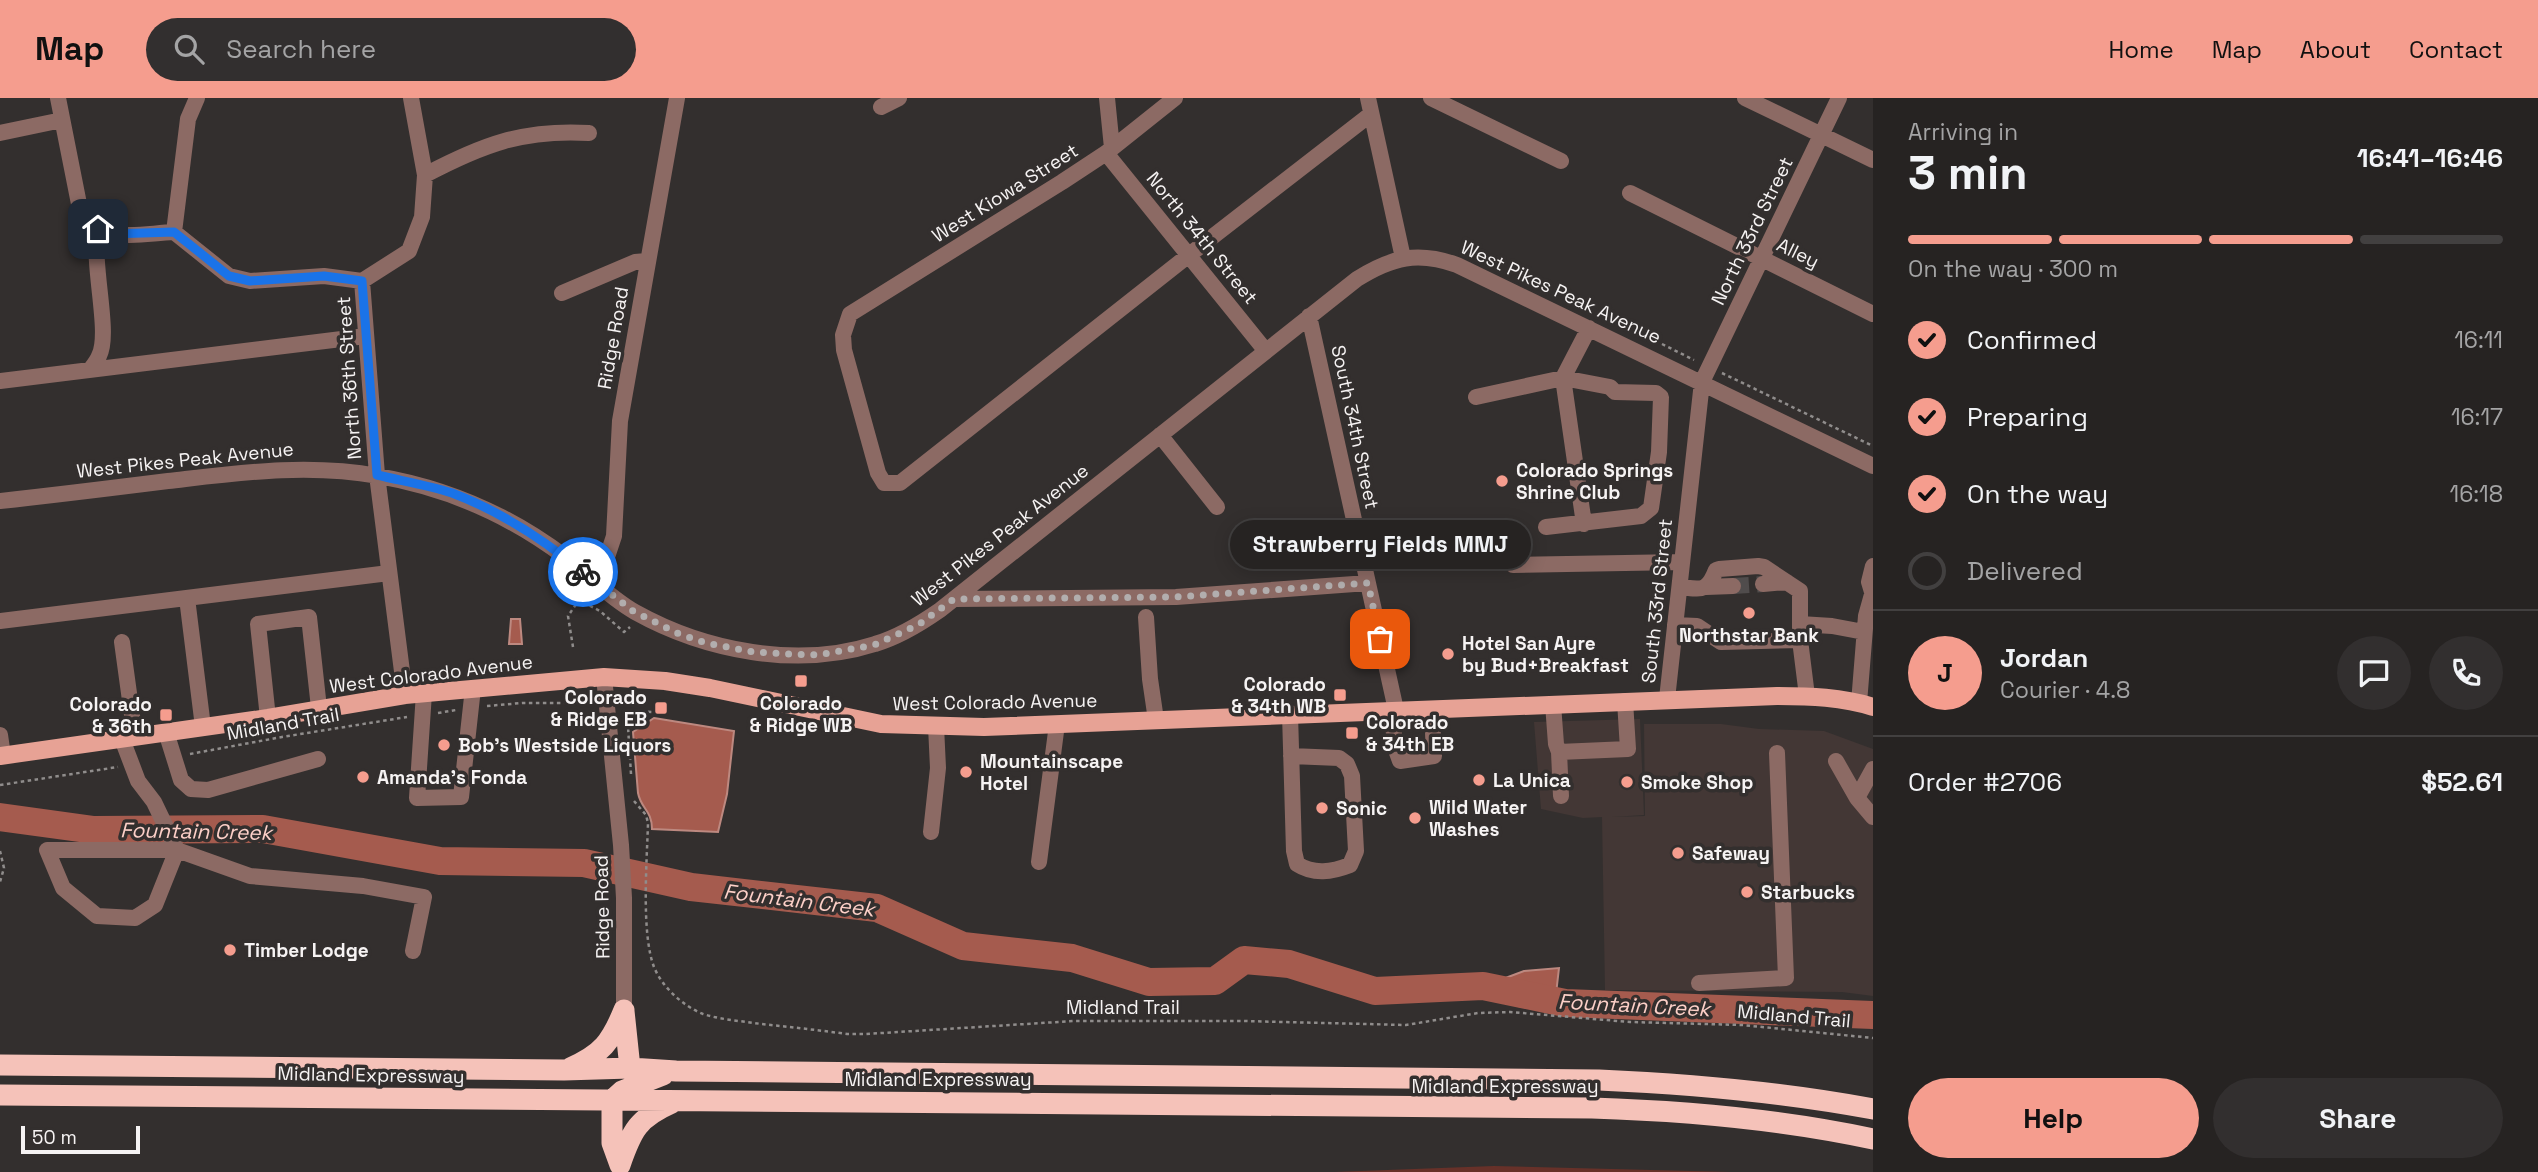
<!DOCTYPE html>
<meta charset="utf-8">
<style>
body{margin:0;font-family:"Space Grotesk",sans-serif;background:#322f2f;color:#f1f3f6;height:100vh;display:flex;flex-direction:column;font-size:26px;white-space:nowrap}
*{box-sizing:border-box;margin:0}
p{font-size:23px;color:#a4a4a5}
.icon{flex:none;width:38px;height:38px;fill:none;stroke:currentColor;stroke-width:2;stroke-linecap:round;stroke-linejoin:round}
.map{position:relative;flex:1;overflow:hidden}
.details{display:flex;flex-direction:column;background:#262322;width:665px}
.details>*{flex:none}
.scale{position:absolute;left:21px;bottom:18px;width:119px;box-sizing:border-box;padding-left:7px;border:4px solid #f6f3f3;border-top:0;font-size:19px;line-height:24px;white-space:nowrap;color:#f6f3f3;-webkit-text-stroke:5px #332f2e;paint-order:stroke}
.pin{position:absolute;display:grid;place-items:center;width:60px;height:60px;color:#fff;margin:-30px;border-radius:14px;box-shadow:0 4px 10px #0006}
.courier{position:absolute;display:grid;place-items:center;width:70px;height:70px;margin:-35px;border:5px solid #1a73e8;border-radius:50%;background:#fff;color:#222;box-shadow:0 2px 9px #0007}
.bubble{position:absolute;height:49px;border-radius:24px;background:#262322;box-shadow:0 4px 18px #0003,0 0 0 2px #424040;font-size:23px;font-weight:700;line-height:49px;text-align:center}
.headline em{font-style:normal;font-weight:700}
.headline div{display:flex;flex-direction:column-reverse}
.headline{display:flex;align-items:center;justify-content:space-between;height:119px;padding:0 35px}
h1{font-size:46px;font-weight:700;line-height:52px}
.bar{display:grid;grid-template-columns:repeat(4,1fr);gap:10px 7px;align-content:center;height:84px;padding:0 35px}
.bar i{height:9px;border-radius:5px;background:#424040}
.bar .selected{background:#f59d8e}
.bar p{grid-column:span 4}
.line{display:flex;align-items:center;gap:18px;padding:0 35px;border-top:2px solid #424040}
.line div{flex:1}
.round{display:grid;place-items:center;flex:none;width:74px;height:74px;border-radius:37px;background:#322f2f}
ol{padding:0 35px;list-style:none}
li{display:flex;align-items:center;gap:21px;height:77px}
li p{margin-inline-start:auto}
li .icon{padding:7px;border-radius:50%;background:#f59d8e;color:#111;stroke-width:4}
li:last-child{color:#a4a4a5}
li i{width:38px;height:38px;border:4px solid #424040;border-radius:50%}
.primary-button{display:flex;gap:14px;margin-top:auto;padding:14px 35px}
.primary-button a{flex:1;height:80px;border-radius:42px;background:#f59d8e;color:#111;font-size:28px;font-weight:700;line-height:80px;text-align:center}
.primary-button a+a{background:#322f2f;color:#f1f3f6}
header{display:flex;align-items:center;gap:42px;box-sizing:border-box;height:98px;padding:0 35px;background:#f59d8e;color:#111}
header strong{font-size:33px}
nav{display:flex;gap:38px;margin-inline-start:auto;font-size:24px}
.search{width:490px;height:63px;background:#322f2f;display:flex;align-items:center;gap:18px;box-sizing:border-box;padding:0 24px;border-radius:38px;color:#a4a4a5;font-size:26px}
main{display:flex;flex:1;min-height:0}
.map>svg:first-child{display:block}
.built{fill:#433735}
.green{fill:#673129}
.water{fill:#a55b4e;stroke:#bd8980;stroke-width:2}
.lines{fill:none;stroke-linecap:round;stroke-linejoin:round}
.river{stroke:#a55b4e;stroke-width:28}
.minor-tunnel{stroke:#504c4c;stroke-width:16;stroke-dasharray:16 8;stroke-linecap:butt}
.path{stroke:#908d8c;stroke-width:2.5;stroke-dasharray:3.5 3.5;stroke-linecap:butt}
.minor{stroke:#8c6a64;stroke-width:16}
.major{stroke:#e7a295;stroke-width:18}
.highway{stroke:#f5c2b9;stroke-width:21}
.done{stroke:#b2aeae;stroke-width:7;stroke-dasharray:0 12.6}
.route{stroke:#1a73e8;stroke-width:9}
.poi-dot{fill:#f59d8e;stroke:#332f2e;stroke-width:2.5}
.labels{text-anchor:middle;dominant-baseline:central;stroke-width:7;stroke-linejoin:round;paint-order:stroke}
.street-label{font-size:19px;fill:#f6f3f3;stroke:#332f2e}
.poi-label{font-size:19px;font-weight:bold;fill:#f6f3f3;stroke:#332f2e;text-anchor:start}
.water-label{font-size:21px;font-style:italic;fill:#fdd0c8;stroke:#332f2e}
</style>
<header>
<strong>Map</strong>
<div class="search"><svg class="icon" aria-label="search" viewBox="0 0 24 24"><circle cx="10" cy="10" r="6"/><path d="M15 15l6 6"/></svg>Search here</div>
<nav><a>Home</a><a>Map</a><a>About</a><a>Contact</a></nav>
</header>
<main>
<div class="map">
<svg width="1873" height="1074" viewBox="0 0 1873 1074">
<rect width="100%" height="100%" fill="#332f2e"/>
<!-- built -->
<path class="built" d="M1640,621l4,96 -32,2 33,-1 -1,-92h77l38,5 65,2 49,18v247l-31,-4 -237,-2 -3,-173 -19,1 -42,-9 -7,-87z"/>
<!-- green -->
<path class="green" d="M1494,1068l236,6h-396z"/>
<!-- water -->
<path class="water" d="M511,521h9l2,25h-13z
M654,620l80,13 -7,63 -9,38 -66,-3c0,-19 -11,-20 -14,-36l-5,-61z
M1559,870l-5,43 -36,-5 -27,-12 1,-11 32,-12z"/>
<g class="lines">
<!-- river -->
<path class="river" d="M0,719l94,13 169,-1 177,32 144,2 107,24 186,21 86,38 109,12 77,24 66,-1 29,-21 45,4 86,27 108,-5 82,17 308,12"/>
<!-- minor-tunnel -->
<path class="minor-tunnel" d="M1733,488l30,-2"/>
<!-- path -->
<path class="path" d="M1662,246l32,16
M1722,275l151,73
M573,549l-5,-31 11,-16 21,11 24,21 6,-5
M487,608l35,-3h50
M438,615l18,-3
M190,656l92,-17 125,-20
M631,676l-4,-63 25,1
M0,687l118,-18
M634,703l12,14 2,8c-1,37 -7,110 6,144 8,20 29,39 49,47 19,6 39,7 58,10 29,3 57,6 86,10h19l208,-13h169l163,4 72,-12 32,-1 120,10 112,3 131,13
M0,753l4,17 -4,14"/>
<!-- minor -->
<path class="minor" d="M58,0l23,116c28,30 55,20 93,18
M1107,0l5,50
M1175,0l-69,55 -44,29 -212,132 -7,21 1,15 34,123 6,10h16l289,-228 182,-141
M1368,0l35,160
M1431,0l130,63
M1745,0l128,62
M881,9l18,-9
M0,35l62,-13
M1106,55l159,197
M425,77c57,-30 98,-46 164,-42
M1630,95l243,121
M174,134l55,44 21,5 74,-5 38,5
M174,134l14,-113 9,-21
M562,195l73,-31 12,-1
M1309,218l87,394
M90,272c3,-4 7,-9 9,-14 12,-23 -8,-91 -1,-127
M0,283l366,-45
M1476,299l87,-19 47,9 5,5 41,1 5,4 -2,55 -8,56 -10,8 -95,11
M1160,337l57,72
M0,403c56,-6 112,-13 168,-20 70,-8 139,-18 210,-5 70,12 130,38 187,81 23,18 45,41 70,55 70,39 162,57 240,32 24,-7 45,-20 65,-34l417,-331c35,-22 61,-28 100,-14l416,201
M1584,426l-21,-146 26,-50
M1513,467l169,-3
M598,486l16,-48 6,-115 57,-323
M1763,486l24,-2
M1680,489c21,2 27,6 36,-17l3,-1 39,-3 6,1 36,24v49l7,56
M1706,489l27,-1
M1872,494l-3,-10 4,-16
M187,500l16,129
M954,501l222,-2 192,-14
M1146,519l4,62 6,41
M0,523l389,-48
M1800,526l32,2 32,6
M1675,527l22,1 24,16 79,-2
M122,544l13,95
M604,579l17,168 3,53v112
M424,595l-7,105 44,-1 12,-109
M405,597l-28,-220 -15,-194 47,-30 13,-34 3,-42 -14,-77
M1667,601l35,-317 137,-284
M1859,605l7,-87 7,-25
M1553,606l3,40 3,8
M1391,612l5,40 4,11 34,-5 -2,-47
M1290,616l4,137 3,13c17,11 35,8 53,1l6,-14 -4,-75 -5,-12 -8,-6 -48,-2
M268,620l-10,-94 51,-7 10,91
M166,634l15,48 10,9 17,1 110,-31
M0,637l3,21
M122,641l16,42 16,21 23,48 -22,55 -20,13 -38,-2 -34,-28 -16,-38h130l73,26 113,10 61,11 -11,54
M1836,663l21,37 16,-29
M1561,698l-2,-44 69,-3 -3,-48
M1857,700l16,19
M931,734l7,-64 -2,-42
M1039,764l18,-138
M1699,885l87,-5 -9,-225"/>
<!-- major -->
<path class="major" d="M0,658l268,-38 137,-23 199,-18 61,4 45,7 171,36 103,3 793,-31c32,0 66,1 96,11"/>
<!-- highway -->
<path class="highway" d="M624,913l6,57
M0,967l564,5 66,-2 46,3 923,9c92,4 183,12 274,29
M570,970c32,-14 41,-26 54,-58
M0,997l1592,13c95,3 188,11 281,31
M620,1067l-8,-22v-43l10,-9 41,-16
M620,1067c12,-35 18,-47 52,-62"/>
</g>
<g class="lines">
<!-- done -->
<path class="done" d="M583,474l50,39 46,23 27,9 47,9 36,2 29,1 56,-10 44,-20 36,-26 222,-2 192,-14 12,56"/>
<!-- route -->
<path class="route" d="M98,131l13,5 63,-2 55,44 21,5 74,-5 38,5 15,194c25,6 51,10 75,18 48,18 92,47 131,79"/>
</g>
<!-- markers -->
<g class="poi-dot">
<circle cx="1502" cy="383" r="7"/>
<circle cx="1749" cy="515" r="7"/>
<circle cx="1448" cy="556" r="7"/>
<rect x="794" y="576" width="14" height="14" rx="3.5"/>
<rect x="1333" y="590" width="14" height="14" rx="3.5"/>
<rect x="654" y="603" width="14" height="14" rx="3.5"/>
<rect x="159" y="610" width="14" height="14" rx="3.5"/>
<rect x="1345" y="628" width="14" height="14" rx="3.5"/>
<circle cx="444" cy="647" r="7"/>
<circle cx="966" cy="674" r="7"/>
<circle cx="363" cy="679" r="7"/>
<circle cx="1479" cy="682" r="7"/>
<circle cx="1627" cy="684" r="7"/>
<circle cx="1322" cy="710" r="7"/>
<circle cx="1415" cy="720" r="7"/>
<circle cx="1678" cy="755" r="7"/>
<circle cx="1747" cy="794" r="7"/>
<circle cx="230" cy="852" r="7"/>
</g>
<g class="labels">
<!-- street labels -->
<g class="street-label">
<text transform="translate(1005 95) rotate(-32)">West Kiowa Street</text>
<text transform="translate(1752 133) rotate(-64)">North 33rd Street</text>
<text transform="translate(1202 140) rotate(51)">North 34th Street</text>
<text transform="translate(1798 155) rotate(26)">Alley</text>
<text transform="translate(1561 194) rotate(25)">West Pikes Peak Avenue</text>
<text transform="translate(613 240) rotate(-80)">Ridge Road</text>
<text transform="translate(349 280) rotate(-94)">North 36th Street</text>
<text transform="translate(1355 329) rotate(78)">South 34th Street</text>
<text transform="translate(185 362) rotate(-6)">West Pikes Peak Avenue</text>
<text transform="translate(1000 437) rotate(-38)">West Pikes Peak Avenue</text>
<text transform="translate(1657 503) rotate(-84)">South 33rd Street</text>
<text transform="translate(431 576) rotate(-7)">West Colorado Avenue</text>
<text transform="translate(995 604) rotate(-1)">West Colorado Avenue</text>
<text transform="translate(283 626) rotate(-10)">Midland Trail</text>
<text transform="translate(602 809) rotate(-91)">Ridge Road</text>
<text x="1123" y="909">Midland Trail</text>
<text transform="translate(1794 918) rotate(5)">Midland Trail</text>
<text transform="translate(371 977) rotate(1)">Midland Expressway</text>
<text x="938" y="981">Midland Expressway</text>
<text x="1505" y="988">Midland Expressway</text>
</g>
<!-- poi labels -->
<g class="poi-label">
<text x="1516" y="372">Colorado Springs<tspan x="1516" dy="22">Shrine Club</tspan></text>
<text x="1749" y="537" text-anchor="middle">Northstar Bank</text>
<text x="1462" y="545">Hotel San Ayre<tspan x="1462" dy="22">by Bud+Breakfast</tspan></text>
<text x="1326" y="586" text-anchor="end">Colorado<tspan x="1326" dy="22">&amp; 34th WB</tspan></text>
<text x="647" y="599" text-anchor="end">Colorado<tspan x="647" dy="22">&amp; Ridge EB</tspan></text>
<text x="801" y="605" text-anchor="middle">Colorado<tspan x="801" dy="22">&amp; Ridge WB</tspan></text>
<text x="152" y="606" text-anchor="end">Colorado<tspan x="152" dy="22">&amp; 36th</tspan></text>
<text x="1366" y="624">Colorado<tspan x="1366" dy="22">&amp; 34th EB</tspan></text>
<text x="458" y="647">Bob's Westside Liquors</text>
<text x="980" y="663">Mountainscape<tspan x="980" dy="22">Hotel</tspan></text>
<text x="377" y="679">Amanda's Fonda</text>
<text x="1493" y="682">La Unica</text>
<text x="1641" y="684">Smoke Shop</text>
<text x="1429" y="709">Wild Water<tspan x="1429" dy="22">Washes</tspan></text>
<text x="1336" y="710">Sonic</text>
<text x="1692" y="755">Safeway</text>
<text x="1761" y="794">Starbucks</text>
<text x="244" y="852">Timber Lodge</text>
</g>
<!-- water labels -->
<g class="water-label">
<text transform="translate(196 733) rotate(1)">Fountain Creek</text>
<text transform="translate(799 802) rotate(7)">Fountain Creek</text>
<text transform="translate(1634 907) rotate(3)">Fountain Creek</text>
</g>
</g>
</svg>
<div class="scale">50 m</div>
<div class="pin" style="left:1380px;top:541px;background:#ea580c"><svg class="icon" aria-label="bag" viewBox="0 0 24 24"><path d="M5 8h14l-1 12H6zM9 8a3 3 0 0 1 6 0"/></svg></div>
<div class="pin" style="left:98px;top:131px;background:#1f2937"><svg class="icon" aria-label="home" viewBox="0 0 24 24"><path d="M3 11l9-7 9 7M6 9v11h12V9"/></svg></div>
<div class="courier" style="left:583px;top:474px"><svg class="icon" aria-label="bike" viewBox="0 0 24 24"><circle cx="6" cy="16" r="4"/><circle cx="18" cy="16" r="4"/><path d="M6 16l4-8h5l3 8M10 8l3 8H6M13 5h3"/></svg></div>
<div class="bubble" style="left:1230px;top:422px;width:301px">Strawberry Fields MMJ</div>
</div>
<section class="details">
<div class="headline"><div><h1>3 min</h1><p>Arriving in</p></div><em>16:41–16:46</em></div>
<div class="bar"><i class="selected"></i><i class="selected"></i><i class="selected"></i><i></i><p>On the way · 300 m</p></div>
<ol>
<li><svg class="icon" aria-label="check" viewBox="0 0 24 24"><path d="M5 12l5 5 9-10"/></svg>Confirmed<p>16:11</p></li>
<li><svg class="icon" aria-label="check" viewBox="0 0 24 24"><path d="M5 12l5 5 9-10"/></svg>Preparing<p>16:17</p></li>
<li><svg class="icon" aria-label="check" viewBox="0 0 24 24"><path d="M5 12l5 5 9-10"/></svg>On the way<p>16:18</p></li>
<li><i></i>Delivered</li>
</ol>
<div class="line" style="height:126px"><b class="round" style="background:#f59d8e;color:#111">J</b><div><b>Jordan</b><p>Courier · 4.8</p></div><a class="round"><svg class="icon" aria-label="chat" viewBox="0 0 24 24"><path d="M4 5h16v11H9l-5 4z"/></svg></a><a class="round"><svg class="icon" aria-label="phone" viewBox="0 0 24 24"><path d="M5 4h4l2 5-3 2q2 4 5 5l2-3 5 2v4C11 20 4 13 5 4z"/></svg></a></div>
<div class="line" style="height:91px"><div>Order #2706</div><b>$52.61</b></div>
<div class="primary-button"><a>Help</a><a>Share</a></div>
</section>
</main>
